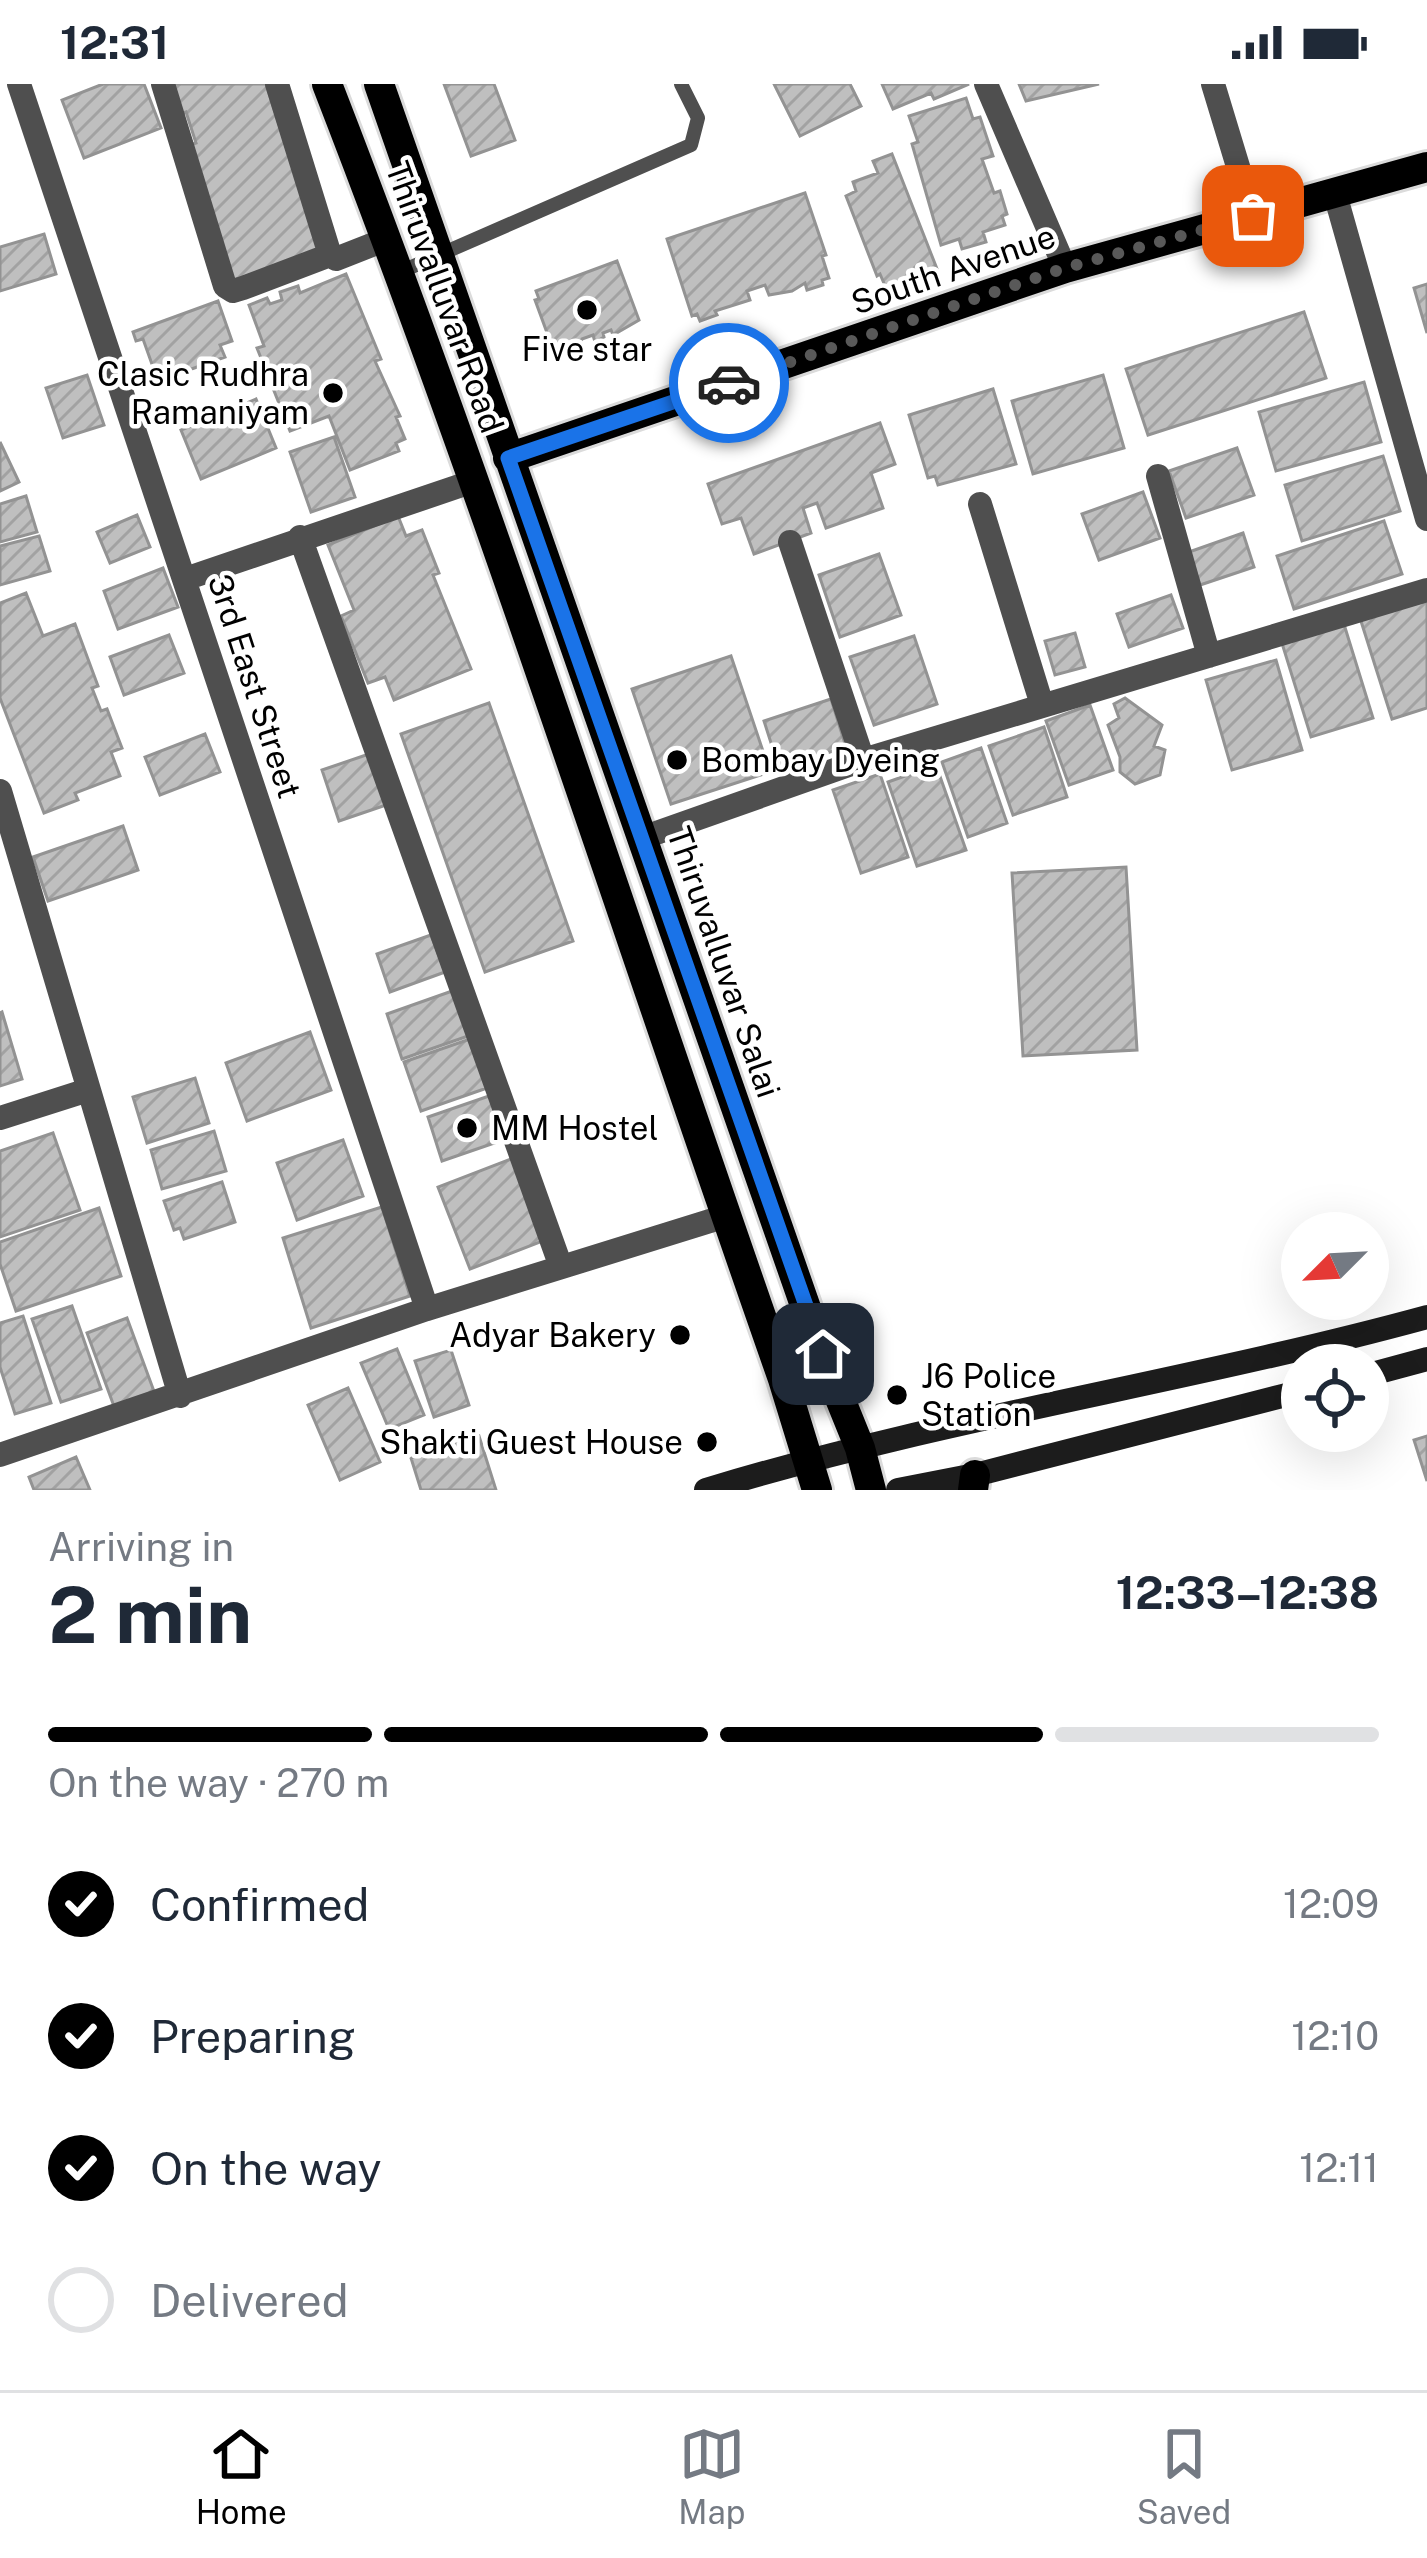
<!DOCTYPE html>
<meta charset="utf-8">
<style>
body{margin:0;font-family:"Public Sans",sans-serif;background:#f6f6f7;color:#1f2937;height:100vh;display:flex;flex-direction:column;font-size:45px;white-space:nowrap}
*{box-sizing:border-box;margin:0}
p{font-size:39px;color:#747a83}
.icon{flex:none;width:66px;height:66px;fill:none;stroke:currentColor;stroke-width:2;stroke-linecap:round;stroke-linejoin:round}
.map{position:relative;height:1406px;overflow:hidden}
.panel{display:flex;flex-direction:column;background:#fff;flex:1}
.panel>*{flex:none}
.needle{width:78px;rotate:246deg}
.controls{position:absolute;left:1281px;top:1128px;display:grid;gap:24px}
.controls a{display:grid;place-items:center;width:108px;height:108px;border-radius:50%;background:#fff;box-shadow:0 12px 48px #0002;font-size:60px}
.pin{position:absolute;display:grid;place-items:center;width:102px;height:102px;color:#fff;margin:-51px;border-radius:24px;box-shadow:0 6px 18px #0006}
.courier{position:absolute;display:grid;place-items:center;width:120px;height:120px;margin:-60px;border:9px solid #1a73e8;border-radius:50%;background:#fff;color:#222;box-shadow:0 3px 15px #0007}
.summary em{font-style:normal;font-weight:700}
.summary div{display:flex;flex-direction:column-reverse}
.summary{display:flex;align-items:center;justify-content:space-between;height:204px;padding:0 48px}
h1{font-size:78px;font-weight:700;line-height:90px}
.bar{display:grid;grid-template-columns:repeat(4,1fr);gap:18px 12px;align-content:center;height:144px;padding:0 48px}
.bar i{height:15px;border-radius:9px;background:#e0e1e3}
.bar .current{background:#000}
.bar p{grid-column:span 4}
ol{padding:0 48px;list-style:none}
li{display:flex;align-items:center;gap:36px;height:132px}
li p{margin-inline-start:auto}
li .icon{padding:12px;border-radius:50%;background:#000;color:#fff;stroke-width:4}
li:last-child{color:#747a83}
li i{width:66px;height:66px;border:6px solid #e0e1e3;border-radius:50%}
.status{display:flex;justify-content:space-between;align-items:center;height:84px;padding:0 60px;background:#fff;direction:ltr}
.status svg{height:33px;fill:currentColor}
.dock{display:flex;justify-content:space-around;align-items:center;height:168px;border-top:3px solid #e0e1e3;background:#fff;font-size:33px;color:#747a83}
.dock a{display:grid;justify-items:center;gap:6px}
.dock .current{color:#000}
.map>svg:first-child{display:block}
.building{fill:url(#building-hatch);stroke:#939393;stroke-width:3}
.lines{fill:none;stroke-linecap:round;stroke-linejoin:round}
.primary-casing{stroke:#dbdbdb;stroke-width:36}
.service{stroke:#4f4f4f;stroke-width:14}
.minor{stroke:#4f4f4f;stroke-width:24}
.secondary{stroke:#1c1c1c;stroke-width:24}
.primary{stroke:#000;stroke-width:30}
.done{stroke:#595959;stroke-width:12;stroke-dasharray:0 21.6}
.route{stroke:#1a73e8;stroke-width:15}
.poi-dot{fill:#000;stroke:#fff;stroke-width:4.5}
.labels{text-anchor:middle;dominant-baseline:central;stroke-width:9;stroke-linejoin:round;paint-order:stroke}
.street-label{font-size:33px;fill:#000;stroke:#fff}
.poi-label{font-size:33px;fill:#000;stroke:#fff;text-anchor:end}
</style>
<div class="status"><b>12:31</b><svg viewBox="0 0 49 12"><path d="M0 12V9h3v3zM5 12V6h3v6zM10 12V3h3v9zM15 12V0h3v12zM26 1h20v11H26zM47 4h2v5h-2z"/></svg></div>
<div class="map">
<svg width="1427" height="1406" viewBox="0 0 1427 1406">
<defs>
<pattern id="building-hatch" width="6" height="6" patternUnits="userSpaceOnUse" patternTransform="scale(3)"><rect width="6" height="6" fill="#bfbfbf"/><path d="M-1 1l2-2M0 6l6-6M5 7l2-2" fill="none" stroke="#a2a2a2"/></pattern>
</defs>
<rect width="100%" height="100%" fill="#fff"/>
<!-- building -->
<path class="building" d="M103,0h41l17,44 -77,30 -22,-58z
M168,0h98l54,168 -89,29 -44,-135 9,-3 -10,-31 -9,3z
M444,0h50l21,56 -44,16z
M774,0h76l11,22 -61,30z
M882,0h87l-35,15 -3,-6 -38,16z
M1019,0h80l-73,17z
M966,14l7,21 7,-2 13,39 -11,3 12,34 6,-2 7,23 -5,2 3,9 -22,7 3,10 -24,7 -3,-10 -18,6 -29,-101 6,-2 -9,-26z
M892,70l47,120 -12,5 -13,-2 -28,11 -6,-14 -3,2 -31,-80 10,-5 -3,-9 25,-9 -5,-12z
M805,109l21,62 -4,1 7,22 -7,2 1,5 -16,5 -2,-7 -13,8 -23,4 -4,-10 -18,6 3,9 -35,11 2,4 -17,6 -3,-7 -5,2 -25,-77z
M44,150l12,40 -56,17v-44z
M617,177l22,59 -26,15 -2,-5 -8,3 1,4 -9,5 -2,-7 -11,4 -3,9 -10,3 -2,-7 -14,5 -18,-49 4,-1 -3,-8z
M346,190l35,85 -6,2 25,55 -4,1 9,22 -9,4 3,8 -49,19 -21,-54 -39,15 -33,-83 7,-2 -15,-41 18,-7 3,6 12,-4 -2,-8 18,-6 2,7z
M1427,200v49l-13,-45z
M218,217l14,40 -12,4 5,12 -67,24 -15,-42 -7,2 -3,-9z
M1304,228l22,66 -178,57 -22,-66z
M87,291l17,50 -41,13 -17,-50z
M1103,291l21,73 -91,26 -21,-73z
M1364,298l17,60 -105,29 -17,-59z
M993,305l23,75 -78,21 -3,-9 -7,2 -19,-63z
M256,315l20,49 -75,31 -20,-49z
M880,339l15,41 -24,9 12,35 -57,20 -9,-25 -14,5 8,25 -57,21 -13,-36 -19,6 -14,-40z
M334,353l21,60 -44,15 -21,-60z
M0,358l19,40 -19,9z
M1237,364l17,47 -68,23 -17,-47z
M1383,372l17,55 -98,30 -17,-56z
M1143,408l17,46 -61,22 -17,-46z
M26,412l11,36 -37,10v-38z
M137,431l13,32 -40,16 -13,-31z
M398,432l8,20 16,-6 17,43 -6,2 38,94 -77,31 -9,-23 -17,6 -27,-67 13,-6 -26,-65z
M1384,437l18,53 -108,35 -17,-53z
M1243,449l11,34 -54,18 -11,-33z
M39,452l11,35 -50,14v-39z
M879,470l22,61 -61,22 -21,-62z
M163,484l15,39 -60,22 -14,-38z
M26,509l17,43 32,-12 23,62 -6,2 9,23 6,-2 15,39 -11,4 9,24 -45,17 3,7 -34,13 -44,-115v-95z
M1171,511l12,33 -54,19 -12,-33z
M1427,517v107l-35,11 -32,-101z
M1343,537l30,97 -62,19 -30,-97z
M1075,549l10,34 -30,8 -10,-34z
M169,551l15,38 -60,22 -14,-38z
M914,552l23,68 -63,21 -24,-68z
M731,572l39,116 -99,32 -39,-115z
M1276,576l26,90 -70,20 -26,-90z
M1125,614l37,27 -8,21 11,4 -5,25 -25,9 -15,-12v-15l-12,-32 11,-7 -5,-14z
M831,615l15,48 -67,21 -15,-47z
M489,619l84,238 -88,31 -84,-238z
M1090,621l23,65 -44,15 -23,-64z
M1044,643l23,70 -54,18 -24,-69z
M205,650l15,38 -60,23 -15,-38z
M981,664l26,75 -39,14 -26,-75z
M372,669l17,51 -50,17 -17,-51z
M936,681l30,85 -49,16 -29,-84z
M880,690l28,83 -47,16 -28,-83z
M123,742l15,44 -90,31 -15,-44z
M1126,783l11,183 -114,6 -11,-183z
M431,851l14,37 -55,20 -13,-38z
M455,906l16,45 -69,24 -15,-45z
M2,928l20,67 -22,7v-73z
M310,948l21,58 -84,31 -21,-58z
M470,955l17,49 -66,23 -17,-49z
M195,994l14,45 -62,20 -14,-46z
M492,1011l14,44 -64,22 -14,-44z
M214,1047l12,40 -64,18 -11,-39z
M53,1049l27,77 -80,27v-86z
M343,1056l20,56 -66,24 -20,-57z
M516,1073l32,82 -78,30 -32,-82z
M222,1098l13,40 -51,17 -4,-11 -6,2 -10,-29z
M382,1123l28,89 -99,32 -28,-90z
M99,1124l22,68 -105,35 -16,-47v-22z
M72,1222l29,83 -40,13 -29,-83z
M23,1232l28,87 -36,11 -15,-47v-44z
M127,1234l28,76 -40,15 -28,-76z
M397,1265l27,66 -35,14 -28,-66z
M451,1266l18,55 -35,12 -19,-56z
M348,1304l32,74 -40,18 -32,-75z
M479,1352l17,54h-75l-10,-32z
M1427,1352v45l-13,-41z
M76,1373l14,33h-56l-5,-13z"/>
<g class="lines">
<!-- primary casing -->
<g class="primary-casing">
<path id="primary" d="M327,0c166,427 304,863 456,1295l34,111
M379,0l443,1270 38,94 11,42
M508,374l557,-190 362,-101
M973,1406l2,-15"/>
</g>
<!-- service -->
<path class="service" d="M400,188l291,-127 7,-27 -17,-34"/>
<!-- minor -->
<path class="minor" d="M19,0l408,1225
M163,0l62,202 8,5 10,-3 87,-33
M277,0l53,171 6,4 51,-20
M986,0l79,184
M1213,0l40,132
M1335,110l92,325
M1158,392l51,180
M980,420l62,201
M300,453l261,730
M790,458l73,218
M185,495l289,-98
M0,707l180,605
M642,754l221,-78 564,-170
M0,1034l88,-28
M0,1371l427,-146 299,-93"/>
<!-- secondary -->
<path class="secondary" d="M1368,1291l59,-16
M706,1406c236,-72 483,-108 721,-173
M898,1406l77,-15 327,-84"/>
<!-- primary -->
<use href="#primary" class="primary"/>
</g>
<g class="lines">
<!-- done -->
<path class="done" d="M729,299l336,-115 188,-52"/>
<!-- route -->
<path class="route" d="M729,299l-221,75 315,896"/>
</g>
<!-- markers -->
<g class="poi-dot">
<circle cx="587" cy="226" r="12"/>
<circle cx="333" cy="309" r="12"/>
<circle cx="677" cy="676" r="12"/>
<circle cx="467" cy="1044" r="12"/>
<circle cx="680" cy="1251" r="12"/>
<circle cx="897" cy="1311" r="12"/>
<circle cx="707" cy="1358" r="12"/>
</g>
<g class="labels">
<!-- street labels -->
<g class="street-label">
<text transform="translate(953 185) rotate(-19)">South Avenue</text>
<text transform="translate(445 213) rotate(70)">Thiruvalluvar Road</text>
<text transform="translate(255 602) rotate(72)">3rd East Street</text>
<text transform="translate(724 878) rotate(71)">Thiruvalluvar Salai</text>
</g>
<!-- poi labels -->
<g class="poi-label">
<text x="587" y="265" text-anchor="middle">Five star</text>
<text x="309" y="290">Clasic Rudhra<tspan x="309" dy="38">Ramaniyam</tspan></text>
<text x="701" y="676" text-anchor="start">Bombay Dyeing</text>
<text x="491" y="1044" text-anchor="start">MM Hostel</text>
<text x="656" y="1251">Adyar Bakery</text>
<text x="921" y="1292" text-anchor="start">J6 Police<tspan x="921" dy="38">Station</tspan></text>
<text x="683" y="1358">Shakti Guest House</text>
</g>
</g>
</svg>
<div class="controls">
<a><svg class="needle" viewBox="-14 -14 28 28"><path d="M0-13l5 13h-10z" fill="#e53935"/><path d="M0 13l5-13h-10z" fill="#747a83"/></svg></a>
<a><svg class="icon" aria-label="locate" viewBox="0 0 24 24"><circle cx="12" cy="12" r="6"/><path d="M12 2v4M12 18v4M2 12h4M18 12h4"/></svg></a>
</div>
<div class="pin" style="left:1253px;top:132px;background:#ea580c"><svg class="icon" aria-label="bag" viewBox="0 0 24 24"><path d="M5 8h14l-1 12H6zM9 8a3 3 0 0 1 6 0"/></svg></div>
<div class="pin" style="left:823px;top:1270px;background:#1f2937"><svg class="icon" aria-label="home" viewBox="0 0 24 24"><path d="M3 11l9-7 9 7M6 9v11h12V9"/></svg></div>
<div class="courier" style="left:729px;top:299px"><svg class="icon" aria-label="car" viewBox="0 0 24 24"><path d="M5 17H2v-5l4-1 3-4h7l3 4 3 1v5h-3M9 17h6M6 11h13"/><circle cx="7" cy="17" r="2"/><circle cx="17" cy="17" r="2"/></svg></div>
</div>
<section class="panel">
<div class="summary"><div><h1>2 min</h1><p>Arriving in</p></div><em>12:33–12:38</em></div>
<div class="bar"><i class="current"></i><i class="current"></i><i class="current"></i><i></i><p>On the way · 270 m</p></div>
<ol>
<li><svg class="icon" aria-label="check" viewBox="0 0 24 24"><path d="M5 12l5 5 9-10"/></svg>Confirmed<p>12:09</p></li>
<li><svg class="icon" aria-label="check" viewBox="0 0 24 24"><path d="M5 12l5 5 9-10"/></svg>Preparing<p>12:10</p></li>
<li><svg class="icon" aria-label="check" viewBox="0 0 24 24"><path d="M5 12l5 5 9-10"/></svg>On the way<p>12:11</p></li>
<li><i></i>Delivered</li>
</ol>
</section>
<nav class="dock">
<a class="current"><svg class="icon" aria-label="home" viewBox="0 0 24 24"><path d="M3 11l9-7 9 7M6 9v11h12V9"/></svg>Home</a>
<a><svg class="icon" aria-label="map" viewBox="0 0 24 24"><path d="M3 6l6-2 6 2 6-2v14l-6 2-6-2-6 2zM9 4v14M15 6v14"/></svg>Map</a>
<a><svg class="icon" aria-label="saved" viewBox="0 0 24 24"><path d="M7 4h10v16l-5-4-5 4z"/></svg>Saved</a>
</nav>
